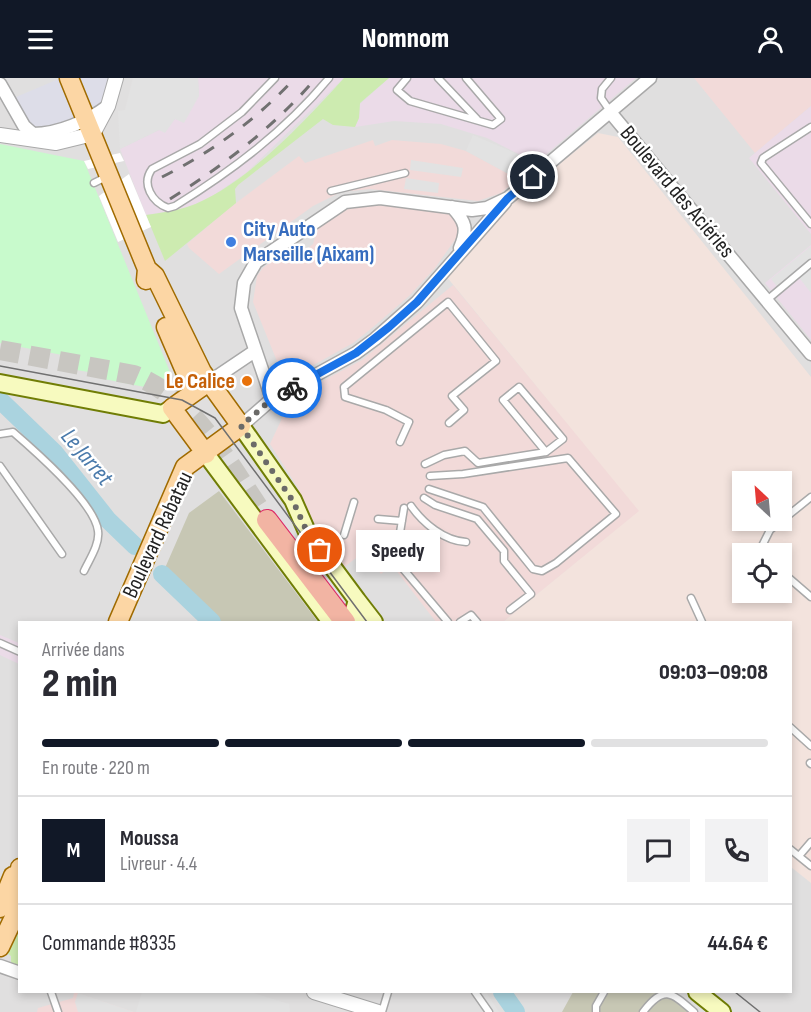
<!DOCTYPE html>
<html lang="fr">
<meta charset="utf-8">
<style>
body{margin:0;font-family:"Sofia Sans Condensed",sans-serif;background:#f2f2f3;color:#2b2b33;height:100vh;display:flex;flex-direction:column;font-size:22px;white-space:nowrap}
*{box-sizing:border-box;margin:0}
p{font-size:20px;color:#7c7c81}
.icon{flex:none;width:33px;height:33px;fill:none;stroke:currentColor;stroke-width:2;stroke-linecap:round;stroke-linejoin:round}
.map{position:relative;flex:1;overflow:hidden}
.drawer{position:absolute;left:18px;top:543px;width:774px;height:372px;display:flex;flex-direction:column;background:#fff;border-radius:0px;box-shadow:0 3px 9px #0003}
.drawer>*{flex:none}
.needle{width:39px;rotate:334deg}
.buttons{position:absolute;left:732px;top:393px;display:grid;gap:12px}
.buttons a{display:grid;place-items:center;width:60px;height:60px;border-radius:0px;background:#fff;box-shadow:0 3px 9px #0003;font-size:30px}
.pin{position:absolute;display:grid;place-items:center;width:51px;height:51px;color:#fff;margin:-26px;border:3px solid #fff;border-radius:50%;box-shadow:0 2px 6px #0007}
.courier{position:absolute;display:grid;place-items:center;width:60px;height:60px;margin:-30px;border:4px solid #1a73e8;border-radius:50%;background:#fff;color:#222;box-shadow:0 2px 8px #0007}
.bubble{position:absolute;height:42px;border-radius:0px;background:#fff;box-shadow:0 3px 9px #0003;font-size:20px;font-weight:800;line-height:42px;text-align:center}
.overview em{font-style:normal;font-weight:800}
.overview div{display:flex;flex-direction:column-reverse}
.overview{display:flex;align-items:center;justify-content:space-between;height:102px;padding:0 24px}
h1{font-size:39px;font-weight:800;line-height:45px}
.bar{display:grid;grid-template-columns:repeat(4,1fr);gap:9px 6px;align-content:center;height:72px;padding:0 24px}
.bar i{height:8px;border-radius:4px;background:#e1e1e2}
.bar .selected{background:#111827}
.bar p{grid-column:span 4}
.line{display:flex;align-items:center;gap:15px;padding:0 24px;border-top:2px solid #e1e1e2}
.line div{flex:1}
.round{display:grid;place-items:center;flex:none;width:63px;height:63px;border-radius:0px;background:#f2f2f3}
header{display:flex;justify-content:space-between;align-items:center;height:78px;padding:0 24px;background:#111827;color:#fff;font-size:27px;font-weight:800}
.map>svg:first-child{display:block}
.residential{fill:#e0dfdf;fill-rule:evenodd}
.commercial{fill:#f2dad9}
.industrial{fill:#ebdbe8}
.military{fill:#f3e3dd;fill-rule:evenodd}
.construction{fill:#c7c7b4}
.grass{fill:#cdebb0}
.park{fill:#c8facc}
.parking{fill:#e2e2e2}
.plaza{fill:#dddde8}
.pier{fill:#fff}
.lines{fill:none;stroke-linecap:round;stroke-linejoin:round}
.river{stroke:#aad3df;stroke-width:18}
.trunk-tunnel{stroke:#c8c6c1;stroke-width:20;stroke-dasharray:20 10;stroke-linecap:butt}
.service-casing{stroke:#a9a9a9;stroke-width:9}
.minor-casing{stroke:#a9a9a9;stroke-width:15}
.tertiary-casing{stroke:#a9a9a9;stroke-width:16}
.secondary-casing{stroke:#707d05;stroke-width:20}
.primary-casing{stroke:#a06b00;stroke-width:21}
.trunk-casing{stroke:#dc2a67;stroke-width:22}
.service{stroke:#fff;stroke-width:6}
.minor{stroke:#fff;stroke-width:12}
.tertiary{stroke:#fff;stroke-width:14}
.secondary{stroke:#f7fabf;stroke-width:16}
.primary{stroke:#fcd6a4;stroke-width:18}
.trunk{stroke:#f2b4a3;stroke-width:20}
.tram{stroke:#707070;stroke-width:1.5}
.rail{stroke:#707070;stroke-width:3;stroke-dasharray:12 12;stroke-linecap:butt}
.done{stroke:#6b6a68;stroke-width:6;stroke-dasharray:0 10.8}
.route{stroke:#1a73e8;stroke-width:8}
.shop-dot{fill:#3f7fe0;stroke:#fff;stroke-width:2}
.food-dot{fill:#e8710a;stroke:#fff;stroke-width:2}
.labels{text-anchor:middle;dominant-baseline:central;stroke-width:5;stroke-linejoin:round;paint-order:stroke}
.street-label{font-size:22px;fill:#222;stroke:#fff}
.shop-label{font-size:22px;font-weight:bold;fill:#366cbe;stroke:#fff;text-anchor:start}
.food-label{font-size:22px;font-weight:bold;fill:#c56008;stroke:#fff;text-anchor:end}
.water-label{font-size:24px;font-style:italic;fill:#4a7aab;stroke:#fff}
</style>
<header><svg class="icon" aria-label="menu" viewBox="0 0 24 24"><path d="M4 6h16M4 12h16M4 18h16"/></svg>Nomnom<svg class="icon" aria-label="person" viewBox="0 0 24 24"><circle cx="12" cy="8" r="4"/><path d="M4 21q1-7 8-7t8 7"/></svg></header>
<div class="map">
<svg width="811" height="934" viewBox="0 0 811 934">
<rect width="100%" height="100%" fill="#f2efe9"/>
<!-- residential -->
<path class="residential" d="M0,0h811v934h-811zM742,404h40v38h-40zM742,476h40v38h-40zM20,544h770v370h-770z"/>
<!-- commercial -->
<path class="commercial" d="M694,0h117v28l-56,47z
M373,62l2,6 17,-6 49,4 25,7 52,28 -17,14 -23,8 -108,-12 -29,3 -28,14 -94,68 -30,-26 -2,-4 41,-35 71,-53 6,7z
M385,127l64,9 6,5 4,15 -24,34 -26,28 -37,32 -19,15 -68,38 -32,-79 4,-26 6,-8 21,-16 13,5 8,-6 8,-7 4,-15 28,-19 17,-4z
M453,207l187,226 -137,111h-67l-44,-57 -11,9 -17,-22 -21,16 -29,-39 -17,-43 -27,-42 15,-32 19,-13 -4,-6 62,-33z
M74,914l60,20h-97l1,-4 35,-10z"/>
<!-- industrial -->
<path class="industrial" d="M198,0h146l-98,95 -35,24 -24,11 -41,7 -26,-66 39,-19 16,-11 24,-23z
M389,0h247l-100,85 -49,-25 -46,-14 -47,-3 -39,6 4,-9 1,-14z
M811,28v128l-62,-76z
M811,167v95l-46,-57z
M0,557l19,8v21l-19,-9z"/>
<!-- military -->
<path class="military" d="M598,55l20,4 193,240v506l-20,-16 -1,-245h-287l136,-111 -193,-235 59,-68zM742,404h40v38h-40zM742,476h40v38h-40z"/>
<!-- construction -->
<path class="construction" d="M219,413l99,131h-97l-56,-54 24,-55z
M573,914h99l25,20h-135z"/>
<!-- grass -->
<path class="grass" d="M344,0h45l-29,25 -1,15 -4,9 -22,-2 -10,-6 -85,66 -3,4 1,14 -71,58 -19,-46c14,-2 28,-4 41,-8 55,-18 118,-86 157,-129z
M19,841v47l-8,-3v-7l-6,-4z"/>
<!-- park -->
<path class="park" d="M0,66l84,17 86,211 -15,17 -51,-10 1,-4 -28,-5 1,-12 -78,-15z"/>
<!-- parking -->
<path class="parking" d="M133,0h65l1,18 -15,27 -9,-4 -10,14 -6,-3 -39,19 -2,-38 7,-1z
M473,57l33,14 30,14 -18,16 -52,-28z
M411,82l52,8 -2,9 -51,-7z
M406,100l33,5 -1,10 -34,-4z
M811,168v47l-14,-18 -18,14 -8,-10z
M142,914h108l39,12 1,8h-154z
M475,914h11l13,20h-10z
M78,915l56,19h-56l-3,-10z"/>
<!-- plaza -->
<path class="plaza" d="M61,0l26,40 -54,16 -24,-34z
M79,0h32l-6,23 -8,6 -5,-1z"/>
<!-- pier -->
<path class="pier" d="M120,75l4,8 -36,8 -4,-8z
M129,96l22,53 -33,15 -19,-46z"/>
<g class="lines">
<!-- river -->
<path class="river" d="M0,322l55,53 53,67 27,26
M162,496l50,48
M502,914l14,20"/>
<!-- trunk-tunnel -->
<path class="trunk-tunnel" d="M0,272l134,25c62,24 97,93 133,145"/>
<!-- service casing -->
<g class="service-casing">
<path id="service" d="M275,0l-33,34 -42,32 -48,25c-11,15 0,33 16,39l7,-2c58,-36 110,-75 154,-128
M407,0l-10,12 13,11 83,24 8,-6 -35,-41
M438,0l39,41
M610,33l-9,-13 1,-9 9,-11
M811,49l-48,31 -2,5 50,61
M94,105l12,-6
M331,113l74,-18
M767,222l44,-37
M0,356l13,-2c22,19 82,71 85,99 2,13 -9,29 -14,40
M400,364l9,-20 -23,-12 -41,-13 -1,-10 104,-85 48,59 -44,35 12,14 -15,13
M425,386l19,-9 21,-4 13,12 68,-11 -43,-52 16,-13 44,52 -17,13
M0,388l62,88
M429,411l54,18 50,62 9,2 14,-8 60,-49 -48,-56 -105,16 -33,2
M424,420l11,7 42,14 27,32v10l27,33 -21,16
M411,428c12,17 33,35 55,36
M404,430l-8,49 3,7 49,58
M378,441l24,2
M344,457l10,-33
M375,457l24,2
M764,476l-3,-6 9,-18 41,-33
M782,494l29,25
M691,520l11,24
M460,544l11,-7 6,7
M0,565l20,9
M790,649l21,19
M810,685l1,1
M790,771l21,17
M799,778l12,-14
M51,914l7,20
M475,914l14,20
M382,934l6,-20
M596,934v-6l8,-14
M643,934c21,-27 28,-20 51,0"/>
</g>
<!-- minor casing -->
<g class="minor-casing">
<path id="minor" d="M0,6l24,42 9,8c25,0 55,-13 75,-28
M610,34l201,242
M452,129c14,15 16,22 8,41
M209,304l46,-31
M272,321l-31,-91 3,-25 12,-21 89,-60 35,-4 92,12 15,-2 21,-10 142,-120
M241,348l31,-27 84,-46 19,-14 42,-37 88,-100
M0,888l20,7"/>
</g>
<!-- tertiary casing -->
<g class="tertiary-casing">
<path id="tertiary" d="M0,57l56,8 37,-9 15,-28 8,-28
M314,914l64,20"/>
</g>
<!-- secondary casing -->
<g class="secondary-casing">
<path id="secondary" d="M0,305l163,31 9,-6
M241,348l52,74 15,34 49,66 -5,17 4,5
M206,376l125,168
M357,522l17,22
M697,914l25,20"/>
</g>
<!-- primary casing -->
<g class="primary-casing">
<path id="primary" d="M69,0l78,191 -1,11
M166,249l28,65
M203,308l-31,22 34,46
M118,544l67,-155 56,-41 -39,-54 -47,-96 -8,-7
M0,830l13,-32
M0,869l16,-34 4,-45"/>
</g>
<!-- trunk casing -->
<g class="trunk-casing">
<path id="trunk" d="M267,442l78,102"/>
</g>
<!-- service -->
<use href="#service" class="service"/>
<!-- minor -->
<use href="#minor" class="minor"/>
<!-- tertiary -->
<use href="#tertiary" class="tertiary"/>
<!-- secondary -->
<use href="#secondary" class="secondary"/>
<!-- primary -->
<use href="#primary" class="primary"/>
<!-- trunk -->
<use href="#trunk" class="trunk"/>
<!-- tram -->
<path class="tram" d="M0,288l182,34 33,18 152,204
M735,914l25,20"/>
<!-- rail -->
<path class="rail" d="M162,99c50,-25 95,-58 133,-99
M170,121c54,-34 104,-72 146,-121"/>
</g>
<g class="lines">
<!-- done -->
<path class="done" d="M292,310l-20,11 -31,27 52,75 15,33 12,16"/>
<!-- route -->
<path class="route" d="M292,310l64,-35 33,-26 28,-25 91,-104 25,-21"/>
</g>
<!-- markers -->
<circle class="shop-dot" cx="231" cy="164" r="6"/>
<circle class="food-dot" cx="247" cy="303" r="6"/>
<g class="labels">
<!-- street labels -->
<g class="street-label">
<text transform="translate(677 114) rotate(50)">Boulevard des Aciéries</text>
<text transform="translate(158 457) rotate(-65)">Boulevard Rabatau</text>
</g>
<!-- shop labels -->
<g class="shop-label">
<text x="243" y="151">City Auto<tspan x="243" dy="25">Marseille (Aixam)</tspan></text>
</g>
<!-- food labels -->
<g class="food-label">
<text x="235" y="303">Le Calice</text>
</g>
<!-- water labels -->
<g class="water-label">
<text transform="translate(87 379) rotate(50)">Le Jarret</text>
</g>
</g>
</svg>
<div class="buttons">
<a><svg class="needle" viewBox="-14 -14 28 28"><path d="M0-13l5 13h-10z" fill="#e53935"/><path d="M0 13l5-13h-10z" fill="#7c7c81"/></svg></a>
<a><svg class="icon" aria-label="locate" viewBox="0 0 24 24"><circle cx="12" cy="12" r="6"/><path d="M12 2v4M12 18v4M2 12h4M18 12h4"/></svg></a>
</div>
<div class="pin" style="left:320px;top:472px;background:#ea580c"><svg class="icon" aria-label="bag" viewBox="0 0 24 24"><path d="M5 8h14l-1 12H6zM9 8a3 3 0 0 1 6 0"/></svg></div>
<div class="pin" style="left:533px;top:99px;background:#1f2937"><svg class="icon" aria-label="home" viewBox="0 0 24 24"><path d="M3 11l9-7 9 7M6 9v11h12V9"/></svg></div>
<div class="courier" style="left:292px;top:310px"><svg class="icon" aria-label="bike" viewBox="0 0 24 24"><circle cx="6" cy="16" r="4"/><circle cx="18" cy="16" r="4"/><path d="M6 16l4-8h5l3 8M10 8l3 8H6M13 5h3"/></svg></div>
<div class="bubble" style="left:356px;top:452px;width:84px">Speedy</div>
<section class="drawer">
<div class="overview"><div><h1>2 min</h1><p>Arrivée dans</p></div><em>09:03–09:08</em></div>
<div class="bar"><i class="selected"></i><i class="selected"></i><i class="selected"></i><i></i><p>En route · 220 m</p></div>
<div class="line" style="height:108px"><b class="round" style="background:#111827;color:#fff">M</b><div><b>Moussa</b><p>Livreur · 4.4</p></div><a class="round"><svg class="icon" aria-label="chat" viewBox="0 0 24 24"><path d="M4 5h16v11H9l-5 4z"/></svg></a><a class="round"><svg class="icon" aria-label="phone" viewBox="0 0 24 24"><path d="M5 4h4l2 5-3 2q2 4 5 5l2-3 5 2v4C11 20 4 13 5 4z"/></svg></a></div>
<div class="line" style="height:78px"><div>Commande #8335</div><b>44.64 €</b></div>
</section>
</div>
